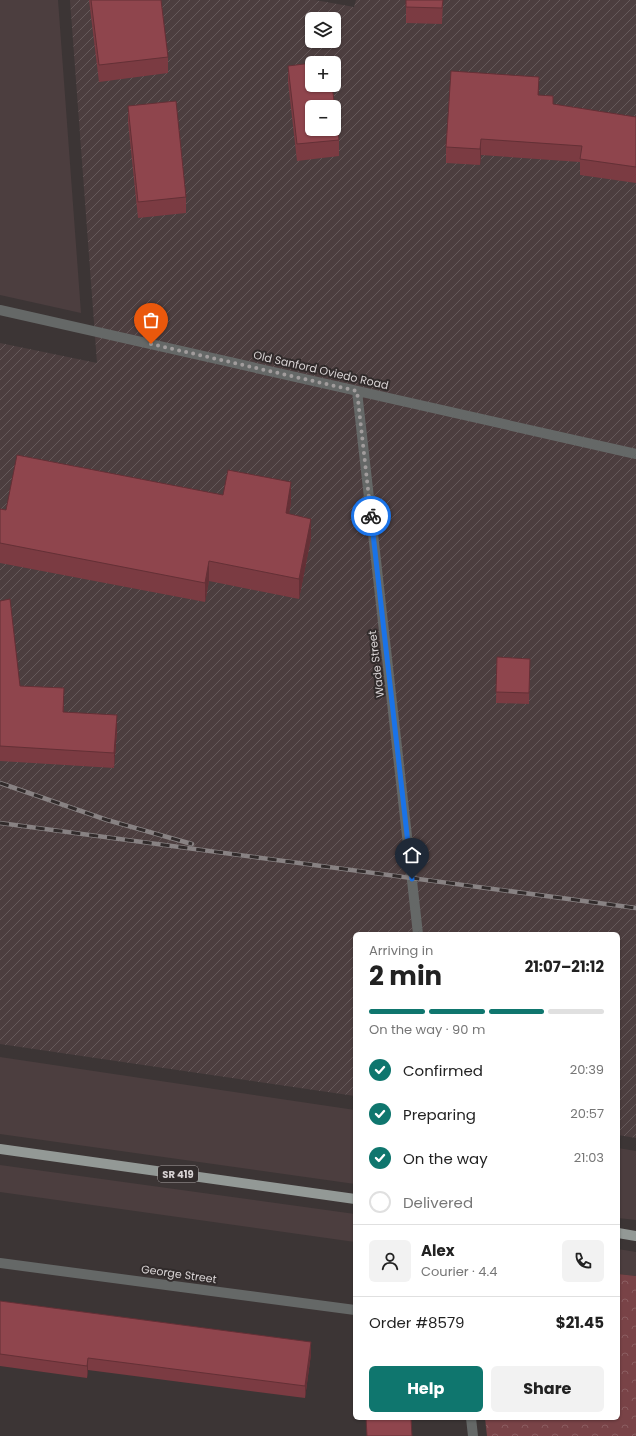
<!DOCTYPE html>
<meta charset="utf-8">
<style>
body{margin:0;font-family:Poppins,sans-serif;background:#f2f2f2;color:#222;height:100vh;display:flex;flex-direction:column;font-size:15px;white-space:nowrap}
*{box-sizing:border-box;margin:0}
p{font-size:13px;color:#767676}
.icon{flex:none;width:22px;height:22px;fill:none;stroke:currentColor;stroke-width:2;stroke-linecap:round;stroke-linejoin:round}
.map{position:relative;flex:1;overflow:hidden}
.side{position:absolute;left:353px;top:932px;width:267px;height:488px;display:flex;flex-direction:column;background:#fff;border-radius:6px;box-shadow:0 1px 3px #0004}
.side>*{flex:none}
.buttons{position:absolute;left:305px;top:12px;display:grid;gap:8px}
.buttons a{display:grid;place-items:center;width:36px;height:36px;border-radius:6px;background:#fff;box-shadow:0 1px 3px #0004;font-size:20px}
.pin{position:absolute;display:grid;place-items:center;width:34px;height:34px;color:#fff;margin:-41px -17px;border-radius:50% 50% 50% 0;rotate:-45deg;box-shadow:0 0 4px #0007}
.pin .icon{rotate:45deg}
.courier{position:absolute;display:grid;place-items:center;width:40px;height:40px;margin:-20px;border:3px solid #1a73e8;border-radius:50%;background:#fff;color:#222;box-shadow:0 1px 5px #0007}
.head em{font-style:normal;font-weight:700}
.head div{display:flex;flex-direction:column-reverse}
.head{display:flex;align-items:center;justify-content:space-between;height:68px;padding:0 16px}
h1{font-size:26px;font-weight:700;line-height:30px}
.bar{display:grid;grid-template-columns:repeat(4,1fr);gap:6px 4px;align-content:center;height:48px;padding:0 16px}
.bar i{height:5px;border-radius:3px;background:#e0e0e0}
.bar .selected{background:#0f766e}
.bar p{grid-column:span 4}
.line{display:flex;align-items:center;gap:10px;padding:0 16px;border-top:1px solid #e0e0e0}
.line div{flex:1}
.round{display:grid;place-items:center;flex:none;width:42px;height:42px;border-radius:6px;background:#f2f2f2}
ol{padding:0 16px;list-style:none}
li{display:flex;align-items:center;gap:12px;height:44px}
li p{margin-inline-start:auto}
li .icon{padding:4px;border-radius:50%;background:#0f766e;color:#fff;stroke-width:4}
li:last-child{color:#767676}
li i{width:22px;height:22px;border:2px solid #e0e0e0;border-radius:50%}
.primary-button{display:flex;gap:8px;margin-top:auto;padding:8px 16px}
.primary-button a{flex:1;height:46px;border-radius:6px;background:#0f766e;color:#fff;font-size:16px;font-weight:700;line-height:46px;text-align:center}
.primary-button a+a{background:#f2f2f2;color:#222}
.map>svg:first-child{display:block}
.built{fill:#4c3e3f}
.industrial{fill:url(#industrial-furrows);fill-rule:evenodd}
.forest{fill:url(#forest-crowns)}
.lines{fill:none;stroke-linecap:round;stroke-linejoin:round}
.minor{stroke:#656867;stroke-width:10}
.major{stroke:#939996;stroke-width:10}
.rail-casing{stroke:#888283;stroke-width:4.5}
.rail{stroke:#312b2b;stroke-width:3;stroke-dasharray:9;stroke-linecap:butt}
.wall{fill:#7b3b42}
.shaded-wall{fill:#643036}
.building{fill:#8f454d;stroke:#643036;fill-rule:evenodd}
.done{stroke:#a19c9c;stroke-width:4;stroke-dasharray:0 7.2}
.route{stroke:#1a73e8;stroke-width:5}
.labels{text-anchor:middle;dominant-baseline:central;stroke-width:4;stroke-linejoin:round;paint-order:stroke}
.shield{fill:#312b2b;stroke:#a6a1a1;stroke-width:1}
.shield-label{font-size:10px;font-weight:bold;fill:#d8d3d4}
.street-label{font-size:11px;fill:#d8d3d4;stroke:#312b2b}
</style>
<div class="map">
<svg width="636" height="1436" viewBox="0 0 636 1436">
<defs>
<pattern id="industrial-furrows" width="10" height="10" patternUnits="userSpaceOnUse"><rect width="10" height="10" fill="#4c3e3f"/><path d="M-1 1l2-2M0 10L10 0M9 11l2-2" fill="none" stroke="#65595a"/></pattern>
<pattern id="forest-crowns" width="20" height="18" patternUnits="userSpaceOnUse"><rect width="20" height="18" fill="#794347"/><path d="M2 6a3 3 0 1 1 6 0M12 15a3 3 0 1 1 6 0" fill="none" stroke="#8b5d61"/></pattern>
</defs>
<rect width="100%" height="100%" fill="#3c3535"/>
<!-- built -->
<path class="built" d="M0,0h58l23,313 -81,-18z
M0,1057l355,53v74l-355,-50z
M618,1148l18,3v69l-18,-2z
M0,1165l355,49v28l-355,-50z
M618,1249l18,3v24l-18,-2z"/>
<!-- industrial -->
<path class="industrial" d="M70,0h245l39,7 2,-7h280v1138l-18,-3v-201h-263v162l-355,-52v-701l97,20zM312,19h22v22h-22zM312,63h22v22h-22zM312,107h22v22h-22z"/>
<!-- forest -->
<path class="forest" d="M618,1274l18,2v160h-149l-2,-18h133z"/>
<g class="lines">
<!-- minor -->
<path class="minor" d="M0,310l636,144
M357,391l61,543
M0,1263l355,47
M471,1418l2,18"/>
<!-- major -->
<path class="major" d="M0,1149l355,50
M618,1233l18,3"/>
<!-- rail casing -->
<g class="rail-casing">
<path id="rail" d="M0,783l107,37 85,24
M0,823l636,85"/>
</g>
<!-- rail -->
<use href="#rail" class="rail"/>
</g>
<!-- wall -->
<path class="wall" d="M89,0h72l7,57v16l-69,9z
M406,0h37l-1,24 -36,-1z
M288,66l51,74v16l-42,5 -9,-79z
M539,95l14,9 83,13v66l-56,-8v-13l-99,-7 -1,10 -34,-2v-16z
M128,106l58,91v16l-48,5 -10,-96z
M223,495l68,7 -2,12 22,24 -12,61 -90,-18 -4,21 -205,-39v-54l6,1z
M0,601l20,85 44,17v9l53,18 -3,38 -114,-7z
M497,657l33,2 -1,45 -33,-1z
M0,1301l311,53 -6,44 -217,-28 -1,8 -87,-12z"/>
<!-- shaded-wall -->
<path class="shaded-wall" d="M539,77v16l-1,18v-16z
M481,139v16l-1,10v-16z
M291,482v20l-5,31v-20z
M311,519v19l-12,61v-20z
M209,561v20l-4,21v-19z
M64,688v15l-1,24v-15z
M117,715v15l-3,38v-15z
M311,1342v12l-6,44v-12z
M88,1358v12l-1,8v-12z"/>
<!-- building -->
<path class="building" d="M91,0h70l7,57 -69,8z
M406,0h37l-1,8 -36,-1z
M329,61v2h-16z
M312,63v22h20l7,55 -42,4 -9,-78zM312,107h22v22h-22z
M451,71l88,6 -1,18 15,1v8l83,13v50l-56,-8 2,-13 -101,-7 -1,10 -34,-2z
M176,101l10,96 -48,5 -10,-96z
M17,455l206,40 5,-25 63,12 -5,31 25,6 -12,60 -90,-18 -4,22 -205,-40v-34l6,1z
M10,599l10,87 44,2 -1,24 54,3 -3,38 -114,-7v-145z
M497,657l33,2 -1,34 -33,-1z
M0,1301l311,41 -6,44 -217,-28 -1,8 -87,-12z
M366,1418h45l1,18h-45z"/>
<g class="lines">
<!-- done -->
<path class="done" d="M151,344l206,47 14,125"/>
<!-- route -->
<path class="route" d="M371,516l41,363"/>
</g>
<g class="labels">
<!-- shield labels -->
<rect class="shield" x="158" y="1166" width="40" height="16" rx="3"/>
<g class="shield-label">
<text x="178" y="1174">SR 419</text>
</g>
<!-- street labels -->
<g class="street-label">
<text transform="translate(321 370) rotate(13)">Old Sanford Oviedo Road</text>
<text transform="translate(376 664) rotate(-97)">Wade Street</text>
<text transform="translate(179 1274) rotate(8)">George Street</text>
</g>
</g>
</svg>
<div class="buttons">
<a><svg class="icon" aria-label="layers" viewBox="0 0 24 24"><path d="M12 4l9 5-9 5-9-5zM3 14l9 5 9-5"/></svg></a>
<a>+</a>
<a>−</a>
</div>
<div class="pin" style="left:151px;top:344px;background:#ea580c"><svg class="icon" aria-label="bag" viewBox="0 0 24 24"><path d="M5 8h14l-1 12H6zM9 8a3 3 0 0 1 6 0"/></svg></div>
<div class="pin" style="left:412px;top:879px;background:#1f2937"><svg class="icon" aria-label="home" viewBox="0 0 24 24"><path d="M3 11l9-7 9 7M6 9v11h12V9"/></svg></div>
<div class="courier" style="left:371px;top:516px"><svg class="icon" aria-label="bike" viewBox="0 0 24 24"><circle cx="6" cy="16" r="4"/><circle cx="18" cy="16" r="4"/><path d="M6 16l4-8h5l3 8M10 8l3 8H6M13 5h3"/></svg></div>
<section class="side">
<div class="head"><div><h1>2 min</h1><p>Arriving in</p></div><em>21:07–21:12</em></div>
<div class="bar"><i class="selected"></i><i class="selected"></i><i class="selected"></i><i></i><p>On the way · 90 m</p></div>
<ol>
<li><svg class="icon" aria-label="check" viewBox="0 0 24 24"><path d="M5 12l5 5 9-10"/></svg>Confirmed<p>20:39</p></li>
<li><svg class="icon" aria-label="check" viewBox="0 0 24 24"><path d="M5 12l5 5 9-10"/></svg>Preparing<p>20:57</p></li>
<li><svg class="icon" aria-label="check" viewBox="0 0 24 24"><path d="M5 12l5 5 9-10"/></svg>On the way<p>21:03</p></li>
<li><i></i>Delivered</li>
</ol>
<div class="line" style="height:72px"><a class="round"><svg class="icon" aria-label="person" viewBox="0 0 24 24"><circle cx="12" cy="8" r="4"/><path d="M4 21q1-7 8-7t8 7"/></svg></a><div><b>Alex</b><p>Courier · 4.4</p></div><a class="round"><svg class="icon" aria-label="phone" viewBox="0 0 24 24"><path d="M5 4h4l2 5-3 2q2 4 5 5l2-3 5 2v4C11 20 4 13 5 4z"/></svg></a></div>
<div class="line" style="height:52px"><div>Order #8579</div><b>$21.45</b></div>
<div class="primary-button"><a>Help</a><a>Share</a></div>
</section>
</div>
